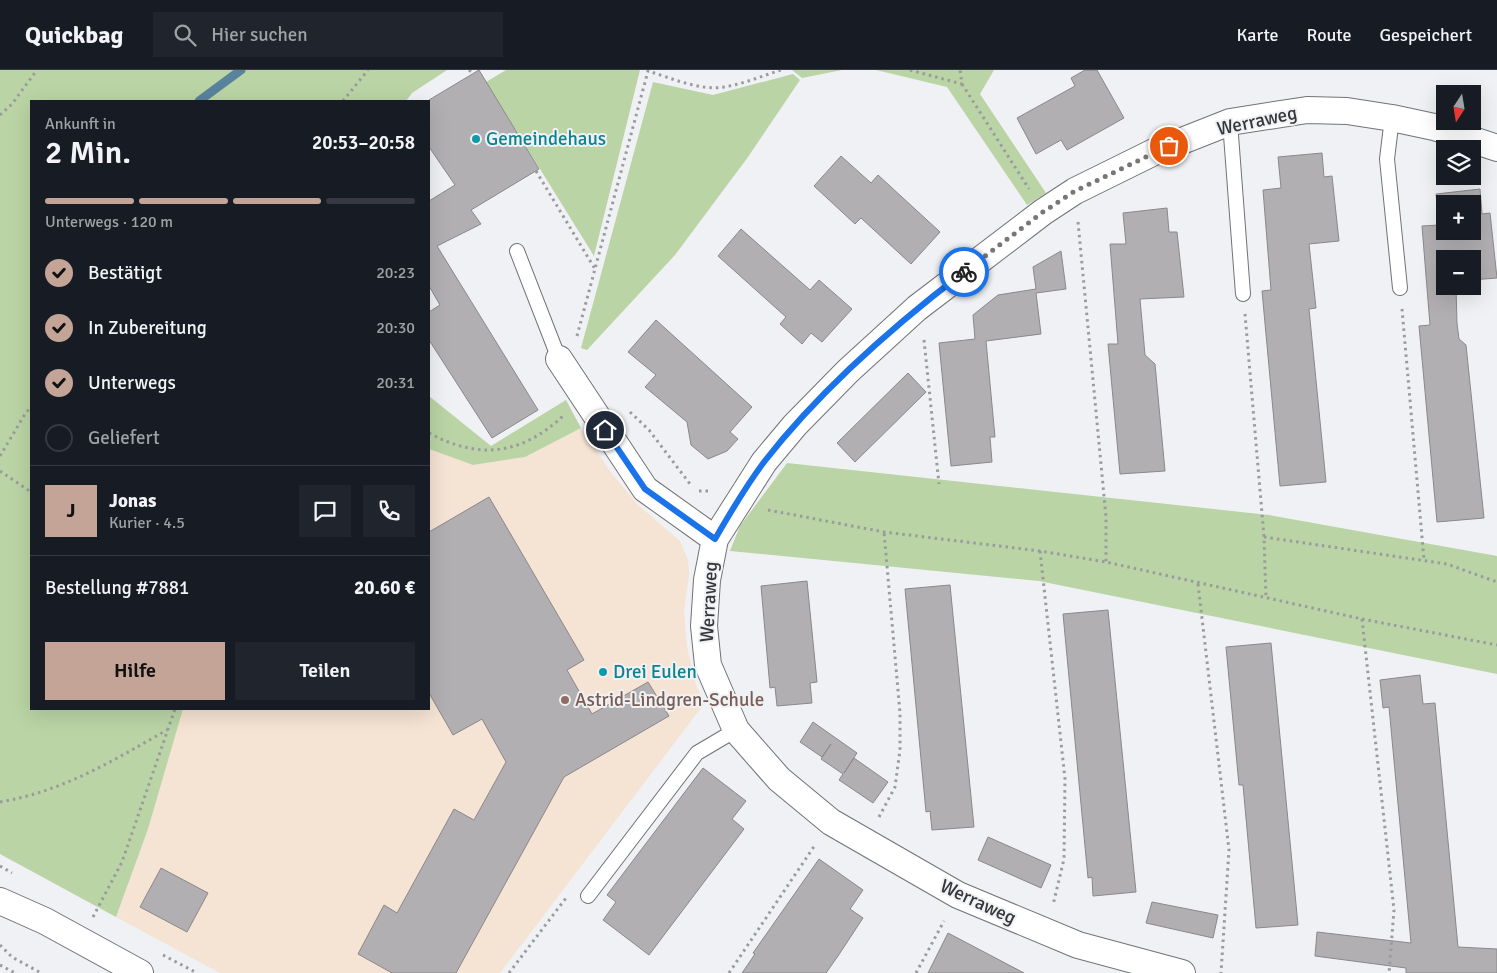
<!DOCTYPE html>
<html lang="de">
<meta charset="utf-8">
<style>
body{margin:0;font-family:Signika,sans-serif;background:#20242c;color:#f1f3f6;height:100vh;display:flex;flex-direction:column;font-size:19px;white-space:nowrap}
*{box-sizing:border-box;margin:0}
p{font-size:16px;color:#9ea1a6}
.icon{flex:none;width:28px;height:28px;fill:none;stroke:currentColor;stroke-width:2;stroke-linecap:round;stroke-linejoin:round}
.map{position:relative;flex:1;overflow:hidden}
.drawer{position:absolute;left:30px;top:30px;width:400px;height:610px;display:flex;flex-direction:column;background:#171b24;border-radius:0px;box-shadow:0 5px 20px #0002}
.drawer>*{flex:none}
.needle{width:32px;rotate:192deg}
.buttons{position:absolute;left:1436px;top:15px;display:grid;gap:10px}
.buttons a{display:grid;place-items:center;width:45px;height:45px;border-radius:0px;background:#171b24;box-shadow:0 5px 20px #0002;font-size:25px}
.pin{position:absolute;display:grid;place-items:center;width:42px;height:42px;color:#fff;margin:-21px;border:2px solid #fff;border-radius:50%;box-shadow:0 1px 5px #0007}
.courier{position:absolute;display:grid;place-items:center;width:50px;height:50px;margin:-25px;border:4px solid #1a73e8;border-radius:50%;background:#fff;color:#222;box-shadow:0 1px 6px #0007}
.headline em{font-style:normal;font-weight:600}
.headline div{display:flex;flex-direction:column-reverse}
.headline{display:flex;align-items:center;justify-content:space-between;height:85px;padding:0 15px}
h1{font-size:32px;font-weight:600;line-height:38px}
.bar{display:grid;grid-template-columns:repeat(4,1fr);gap:8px 5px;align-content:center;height:60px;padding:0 15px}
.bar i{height:6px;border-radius:4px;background:#363941}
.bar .active{background:#c3a496}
.bar p{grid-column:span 4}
.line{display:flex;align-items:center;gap:12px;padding:0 15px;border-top:1px solid #363941}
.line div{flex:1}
.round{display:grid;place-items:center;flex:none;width:52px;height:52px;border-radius:0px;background:#20242c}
ol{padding:0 15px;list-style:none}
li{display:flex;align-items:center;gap:15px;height:55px}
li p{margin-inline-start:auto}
li .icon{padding:5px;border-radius:50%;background:#c3a496;color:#111;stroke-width:4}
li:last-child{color:#9ea1a6}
li i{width:28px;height:28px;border:2px solid #363941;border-radius:50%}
.action{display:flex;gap:10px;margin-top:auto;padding:10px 15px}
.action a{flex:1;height:58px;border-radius:0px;background:#c3a496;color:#111;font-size:20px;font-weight:600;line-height:58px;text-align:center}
.action a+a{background:#20242c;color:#f1f3f6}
header{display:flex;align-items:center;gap:30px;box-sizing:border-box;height:70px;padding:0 25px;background:#171b24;border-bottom:1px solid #363941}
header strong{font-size:24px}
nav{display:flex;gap:28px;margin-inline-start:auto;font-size:18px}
.search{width:350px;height:45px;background:#20242c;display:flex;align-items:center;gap:12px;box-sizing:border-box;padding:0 18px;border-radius:0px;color:#9ea1a6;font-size:19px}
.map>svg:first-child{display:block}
.education{fill:#f5e3d3}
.green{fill:#bad4a5}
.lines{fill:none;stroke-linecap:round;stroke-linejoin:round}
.stream{stroke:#59829c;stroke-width:9}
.building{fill:#b1afb2;stroke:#8a888a;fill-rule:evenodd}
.service-casing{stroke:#717376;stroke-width:16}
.minor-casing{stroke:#717376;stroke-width:28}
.path{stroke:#9a9b9e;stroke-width:3;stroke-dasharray:2.5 4;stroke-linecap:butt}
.service{stroke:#fff;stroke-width:14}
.minor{stroke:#fff;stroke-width:26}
.done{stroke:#77777a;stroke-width:5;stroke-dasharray:0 9}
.route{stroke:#1a73e8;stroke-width:6}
.culture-dot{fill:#0f9aa8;stroke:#eff1f4;stroke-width:2}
.education-dot{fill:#8d6e63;stroke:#eff1f4;stroke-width:2}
.labels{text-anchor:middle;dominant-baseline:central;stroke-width:4;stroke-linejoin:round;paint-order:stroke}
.street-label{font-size:19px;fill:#363638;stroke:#eff1f4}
.culture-label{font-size:19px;fill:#0d838f;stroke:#eff1f4;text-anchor:start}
.education-label{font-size:19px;fill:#785e54;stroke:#eff1f4;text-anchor:start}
</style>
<header>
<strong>Quickbag</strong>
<div class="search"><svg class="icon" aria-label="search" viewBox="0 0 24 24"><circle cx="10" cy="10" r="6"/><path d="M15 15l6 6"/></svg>Hier suchen</div>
<nav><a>Karte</a><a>Route</a><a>Gespeichert</a></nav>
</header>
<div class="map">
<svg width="1497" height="903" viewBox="0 0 1497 903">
<rect width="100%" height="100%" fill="#eff1f4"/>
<!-- education -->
<path class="education" d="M581,358l31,46 26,31 42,36 8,19 1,15 -5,36 3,36 9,38 8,19 -204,269h-280l-104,-56 32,-88 35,-120h246v-260l44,16 52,-8z"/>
<!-- green -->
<path class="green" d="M0,0h447l-35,23 -6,8h-375v608h152l-35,120 -32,88 -116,-63z
M506,0h134l-46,186 -108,-174z
M792,0h50l-40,8z
M876,0h118l-14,24 66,99 -19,12 -80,-118z
M793,4l7,6 -52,77 -73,98 -88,95 -6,-2 72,-266 60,13z
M429,326l62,50 75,-46 15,28 -56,29 -52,8 -44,-16z
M787,393l482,52 228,41v118l-458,-93 -309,-30 10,-25z"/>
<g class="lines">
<!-- stream -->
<path class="stream" d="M199,31l42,-31"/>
</g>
<!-- building -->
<path class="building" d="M479,0l60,99 -68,41 10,14 -44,22 101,164 -46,28 -63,-98v-28l11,-7 -11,-19v-85l26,-16 -26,-38v-47z
M1085,0h12l27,48 -57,32 -6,-10 -25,14 -19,-36 58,-32 -4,-8z
M1322,83l2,24 8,-1 7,65 -30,3 7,64 -7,1 17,173 -46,4 -18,-195 9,-1 -8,-100 18,-2 -3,-31z
M841,86l30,27 7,-8 62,57 -29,32 -50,-46 -6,6 -41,-38z
M1480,119l2,25 8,-1 7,65 -25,2v-21h-27v27h11l1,37 2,16 7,6 18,173 -47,4 -18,-196 11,-1 -8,-99 17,-1 -3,-31zM1445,134h27v27h-27z
M1167,138l2,24h8l7,65 -44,2 5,56 10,9 10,107 -45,3 -12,-130h10l-8,-100h16l-3,-31z
M741,159l69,61 9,-10 33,29 -30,33 -11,-9 -9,11 -22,-20 6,-7 -68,-61z
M1061,181l5,38 -30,4 5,41 -55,7 9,96h-5l2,25 -41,4 -12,-123 36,-4 -2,-24 25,-20 38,-6 -3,-22z
M656,250l96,87 -22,25 8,7 -11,12 -19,8 -17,-14 -4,-23 -42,-35 11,-12 -28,-23z
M908,303l18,19 -71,70 -18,-19z
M489,427l95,163 -17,10 25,44 56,-32 21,34 -105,61 -108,196h-64l-34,-19 26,-49 13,8 57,-104 20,11 32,-58 -24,-43 -29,16 -24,-42v-161z
M807,511l10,101 -7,1 2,20 -35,3 -2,-19 -5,1 -9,-102z
M950,515l24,242 -42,3 -2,-19 -4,1 -21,-223z
M1108,540l28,282 -43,4 -1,-19 -4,1 -25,-264z
M1271,573l27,282 -42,3 -13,-143h-4l-13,-138z
M1420,605l3,29 12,-1 23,244 39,2v24h-91v-5l-91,-12 2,-24 94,11 -22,-236 -6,1 -3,-28z
M813,652l44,31 -13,20 10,-15 34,24 -15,21 -34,-23 4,-6 -22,-15 10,-15 -9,13 -22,-15z
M703,698l43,33 -14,18 12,10 -95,126 -46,-35 13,-18 -9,-7z
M988,767l63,28 -10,23 -63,-28z
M819,789l44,31 -13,19 13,9 -25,38 -12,17h-84l13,-19 -2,-1z
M161,798l47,25 -21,39 -47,-25z
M1152,832l66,13 -5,23 -67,-15z
M948,863l76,40h-96z"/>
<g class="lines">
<!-- service casing -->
<g class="service-casing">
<path id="service" d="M1392,48l-5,41 13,129
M1230,52l13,172
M517,181l42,108
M588,826l109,-143 39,-23"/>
</g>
<!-- minor casing -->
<g class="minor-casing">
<path id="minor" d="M559,289l86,130 70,50
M0,831l45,20 95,52
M1182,903l-104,-28 -120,-50 -127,-73 -52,-43 -43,-49 -28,-65 -4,-39 3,-46 8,-41 49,-77 31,-37 53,-54 69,-63 126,-96 32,-21 79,-39 76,-30 77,-12 40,1 45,7 42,9 63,21"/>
</g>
<!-- path -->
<path class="path" d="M469,0l4,3
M910,0l52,14 -2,-14
M962,14l67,105
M343,31l25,-31
M0,45l12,-11 25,-34
M536,101l59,98
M1078,152l28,295v45
M1402,239l22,251
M1245,244l19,223 2,62
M577,266l71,-265c23,7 52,20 76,16 19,-3 38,-11 57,-17
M924,270l15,144
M630,342l19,18 41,54
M429,363c50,27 92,22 134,-17
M0,386l25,-42 6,-7
M0,401l31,21
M699,421h13
M768,440l116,22 156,19 66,11 256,57 135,26
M1264,467l183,27 50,18
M1040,481l25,228 -1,80 -11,46
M1198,514l31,266 -8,123
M1362,549l32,291 -5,63
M0,732c64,-11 112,-41 167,-72
M879,747l16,-30 5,-37v-37l-16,-181
M0,796l12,7
M93,847l29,-55 53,-153
M0,875l12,12 29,16
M163,885l34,18
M0,895l15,8
M509,903l57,-75
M729,903l86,-128
M916,903l28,-52"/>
<!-- service -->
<use href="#service" class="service"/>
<!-- minor -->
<use href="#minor" class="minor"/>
</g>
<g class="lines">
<!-- done -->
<path class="done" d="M964,202l79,-60 32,-21 94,-45"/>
<!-- route -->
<path class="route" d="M605,360l40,59 70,50c15,-26 31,-53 49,-77 56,-72 128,-135 200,-190"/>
</g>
<!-- markers -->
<g class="culture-dot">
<circle cx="476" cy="69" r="5"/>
<circle cx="603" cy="602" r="5"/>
</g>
<circle class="education-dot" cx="565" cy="630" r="5"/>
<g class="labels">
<!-- street labels -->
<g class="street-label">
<text transform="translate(1257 51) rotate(-12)">Werraweg</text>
<text transform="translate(709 532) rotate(-87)">Werraweg</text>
<text transform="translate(978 832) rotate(25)">Werraweg</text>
</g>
<!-- culture labels -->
<g class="culture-label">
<text x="486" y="69">Gemeindehaus</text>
<text x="613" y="602">Drei Eulen</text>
</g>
<!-- education labels -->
<g class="education-label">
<text x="575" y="630">Astrid-Lindgren-Schule</text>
</g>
</g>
</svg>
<div class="buttons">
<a><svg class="needle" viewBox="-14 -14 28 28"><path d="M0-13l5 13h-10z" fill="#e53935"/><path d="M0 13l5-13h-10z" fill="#9ea1a6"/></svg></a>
<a><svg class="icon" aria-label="layers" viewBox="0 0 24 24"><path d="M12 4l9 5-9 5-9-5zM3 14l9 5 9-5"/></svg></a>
<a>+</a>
<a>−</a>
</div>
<div class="pin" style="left:1169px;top:76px;background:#ea580c"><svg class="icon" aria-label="bag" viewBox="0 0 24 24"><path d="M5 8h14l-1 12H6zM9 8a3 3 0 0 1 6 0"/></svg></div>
<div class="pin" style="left:605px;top:360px;background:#1f2937"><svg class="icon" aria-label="home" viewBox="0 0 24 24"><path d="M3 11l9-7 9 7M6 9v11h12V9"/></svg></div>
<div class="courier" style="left:964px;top:202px"><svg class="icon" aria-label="bike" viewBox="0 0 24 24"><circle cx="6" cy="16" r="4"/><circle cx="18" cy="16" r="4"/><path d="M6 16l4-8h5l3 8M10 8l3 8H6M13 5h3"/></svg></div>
<section class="drawer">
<div class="headline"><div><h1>2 Min.</h1><p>Ankunft in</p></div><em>20:53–20:58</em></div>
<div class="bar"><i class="active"></i><i class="active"></i><i class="active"></i><i></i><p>Unterwegs · 120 m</p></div>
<ol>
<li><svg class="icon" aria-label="check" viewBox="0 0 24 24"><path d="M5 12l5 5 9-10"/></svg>Bestätigt<p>20:23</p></li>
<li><svg class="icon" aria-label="check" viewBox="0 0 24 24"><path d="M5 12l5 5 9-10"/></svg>In Zubereitung<p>20:30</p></li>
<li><svg class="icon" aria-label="check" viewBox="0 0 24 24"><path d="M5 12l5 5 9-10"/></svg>Unterwegs<p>20:31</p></li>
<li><i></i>Geliefert</li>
</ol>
<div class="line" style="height:90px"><b class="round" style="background:#c3a496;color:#111">J</b><div><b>Jonas</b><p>Kurier · 4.5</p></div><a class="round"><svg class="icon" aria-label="chat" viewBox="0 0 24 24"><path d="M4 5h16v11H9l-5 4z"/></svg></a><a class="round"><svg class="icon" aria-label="phone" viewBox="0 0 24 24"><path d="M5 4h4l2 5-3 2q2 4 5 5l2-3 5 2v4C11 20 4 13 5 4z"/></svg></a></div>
<div class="line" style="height:65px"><div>Bestellung #7881</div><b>20.60 €</b></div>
<div class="action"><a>Hilfe</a><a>Teilen</a></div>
</section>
</div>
